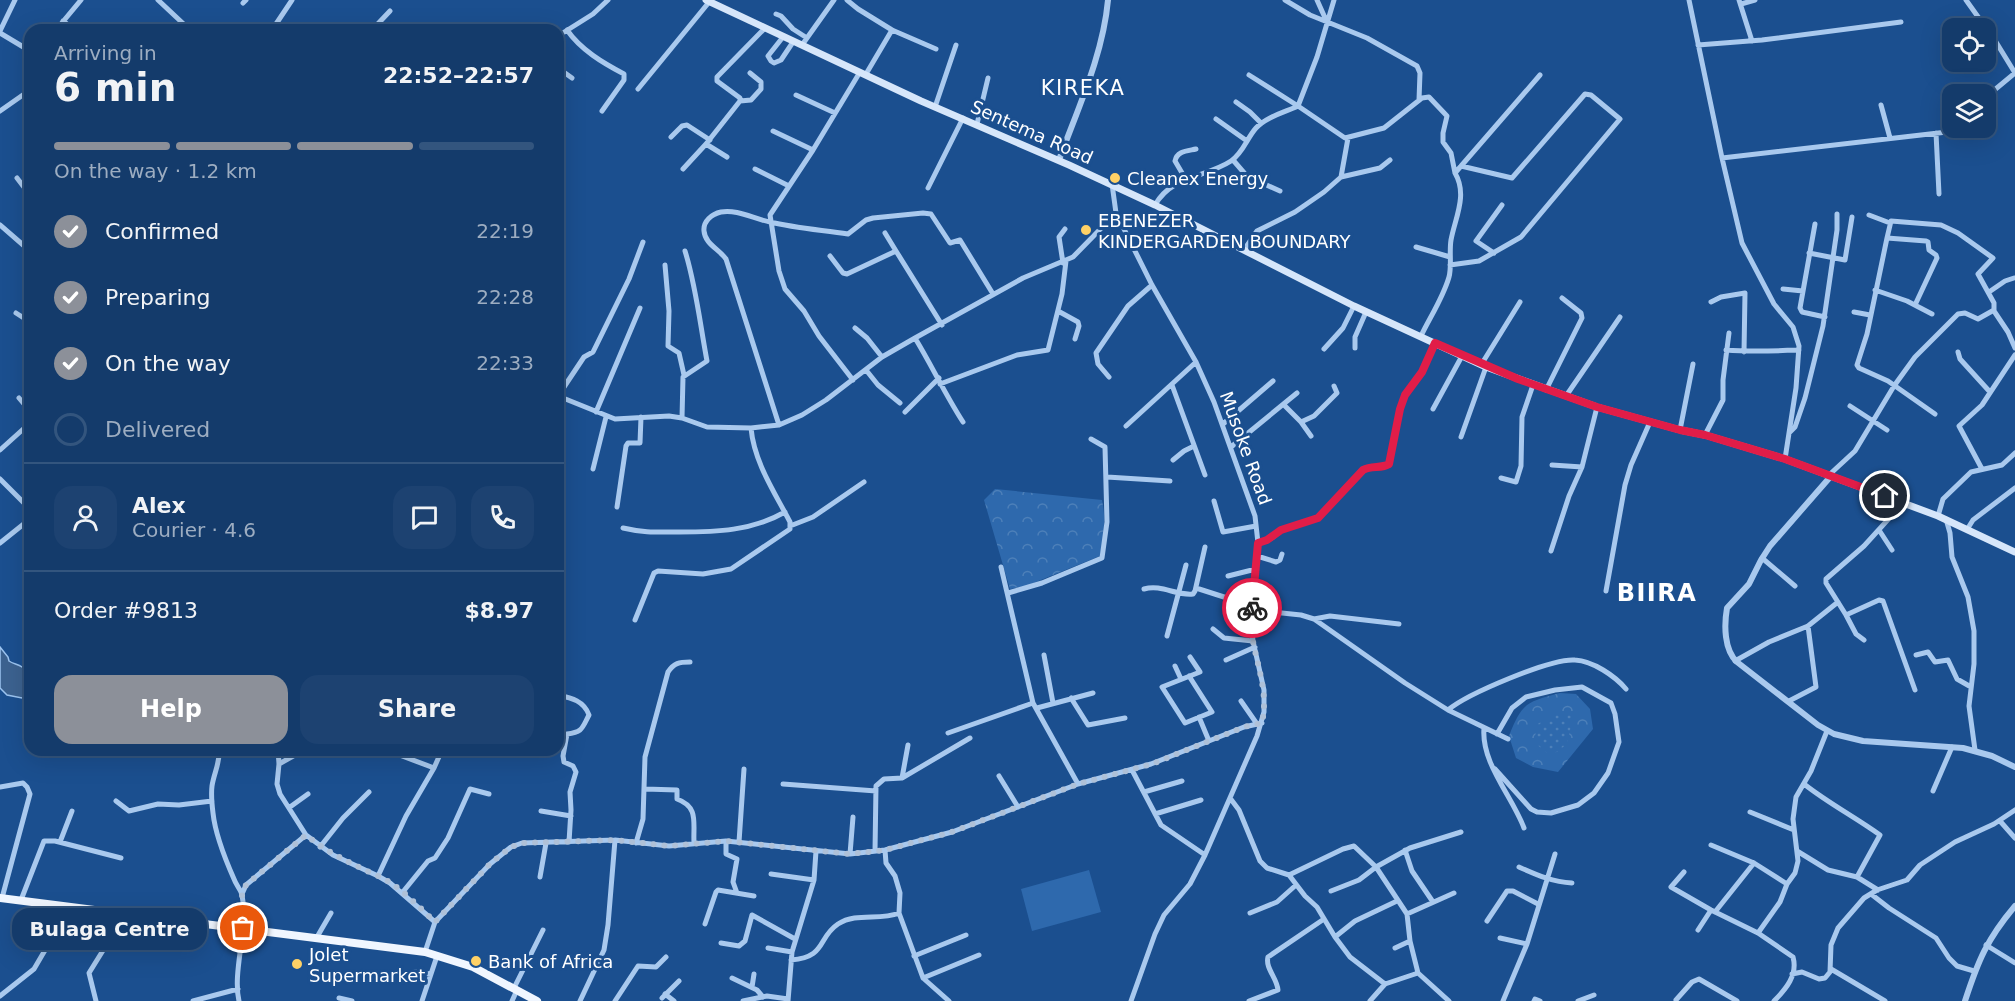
<!DOCTYPE html>
<meta charset="utf-8">
<style>
body{margin:0;font-family:"DejaVu Sans",sans-serif;background:#1d4271;color:#f1f3f6;height:100vh;display:flex;flex-direction:column;font-size:22px;white-space:nowrap}
*{box-sizing:border-box;margin:0}
p{font-size:20px;color:#9dadc1}
.icon{flex:none;width:33px;height:33px;fill:none;stroke:currentColor;stroke-width:2;stroke-linecap:round;stroke-linejoin:round}
.map{position:relative;flex:1;overflow:hidden}
.details{position:absolute;left:24px;top:24px;width:540px;height:732px;display:flex;flex-direction:column;background:#143b6b;border-radius:18px;box-shadow:0 6px 24px #0002,0 0 0 2px #33557e}
.details>*{flex:none}
.controls{position:absolute;left:1942px;top:18px;display:grid;gap:12px}
.controls a{display:grid;place-items:center;width:54px;height:54px;border-radius:12px;background:#143b6b;box-shadow:0 6px 24px #0002,0 0 0 2px #33557e;font-size:30px}
.pin{position:absolute;display:grid;place-items:center;width:51px;height:51px;color:#fff;margin:-26px;border:3px solid #fff;border-radius:50%;box-shadow:0 2px 6px #0007}
.courier{position:absolute;display:grid;place-items:center;width:60px;height:60px;margin:-30px;border:4px solid #e11d48;border-radius:50%;background:#fff;color:#222;box-shadow:0 2px 8px #0007}
.bubble{position:absolute;height:42px;border-radius:18px;background:#143b6b;box-shadow:0 6px 24px #0002,0 0 0 2px #33557e;font-size:20px;font-weight:700;line-height:42px;text-align:center}
.overview em{font-style:normal;font-weight:700}
.overview div{display:flex;flex-direction:column-reverse}
.overview{display:flex;align-items:center;justify-content:space-between;height:102px;padding:0 30px}
h1{font-size:39px;font-weight:700;line-height:45px}
.bar{display:grid;grid-template-columns:repeat(4,1fr);gap:9px 6px;align-content:center;height:72px;padding:0 30px}
.bar i{height:8px;border-radius:4px;background:#33557e}
.bar .active{background:#8c9099}
.bar p{grid-column:span 4}
.line{display:flex;align-items:center;gap:15px;padding:0 30px;border-top:2px solid #33557e}
.line div{flex:1}
.round{display:grid;place-items:center;flex:none;width:63px;height:63px;border-radius:18px;background:#1d4271}
ol{padding:0 30px;list-style:none}
li{display:flex;align-items:center;gap:18px;height:66px}
li p{margin-inline-start:auto}
li .icon{padding:6px;border-radius:50%;background:#8c9099;color:#fff;stroke-width:4}
li:last-child{color:#9dadc1}
li i{width:33px;height:33px;border:3px solid #33557e;border-radius:50%}
.cta{display:flex;gap:12px;margin-top:auto;padding:12px 30px}
.cta a{flex:1;height:69px;border-radius:18px;background:#8c9099;color:#fff;font-size:24px;font-weight:700;line-height:69px;text-align:center}
.cta a+a{background:#1d4271;color:#f1f3f6}
.map>svg:first-child{display:block}
.forest{fill:url(#forest-crowns)}
.park{fill:#2e69ad}
.garden{fill:url(#garden-dots)}
.water{fill:#3c6290;stroke:#9cc4f0;stroke-width:1.5}
.lines{fill:none;stroke-linecap:round;stroke-linejoin:round}
.minor{stroke:#a9c9ee;stroke-width:5}
.tertiary{stroke:#a9c9ee;stroke-width:6}
.secondary{stroke:#d6e6fa;stroke-width:7}
.primary{stroke:#f0f6ff;stroke-width:8}
.done{stroke:#afc1d8;stroke-width:6;stroke-dasharray:0 10.8}
.route{stroke:#e11d48;stroke-width:8}
.poi-dot{fill:#ffd166;stroke:#1b4f8f;stroke-width:2}
.labels{text-anchor:middle;dominant-baseline:central;stroke-width:6;stroke-linejoin:round;paint-order:stroke}
.street-label{font-size:18px;fill:#fff;stroke:#1b4f8f}
.poi-label{font-size:18px;fill:#fff;stroke:#1b4f8f;text-anchor:start}
.quarter-label{font-size:21px;letter-spacing:1.5px;fill:#fff;stroke:#1b4f8f}
.district-label{font-size:24px;font-weight:bold;letter-spacing:1.5px;fill:#fff;stroke:#1b4f8f}
</style>
<div class="map">
<svg width="2015" height="1001" viewBox="0 0 2015 1001">
<defs>
<pattern id="forest-crowns" width="20" height="18" patternUnits="userSpaceOnUse" patternTransform="scale(1.5)"><rect width="20" height="18" fill="#2e69ad"/><path d="M2 6a3 3 0 1 1 6 0M12 15a3 3 0 1 1 6 0" fill="none" stroke="#4d80b9"/></pattern>
<pattern id="garden-dots" width="8" height="8" patternUnits="userSpaceOnUse" patternTransform="scale(1.5)"><rect width="8" height="8" fill="#2e69ad"/><path d="M2 2h.1M6 6h.1" fill="none" stroke="#4d80b9" stroke-width="1.8" stroke-linecap="round"/></pattern>
</defs>
<rect width="100%" height="100%" fill="#1b4f8f"/>
<!-- forest -->
<path class="forest" d="M995,489l107,11c4,18 2,38 -2,56l-74,30 -16,3 -26,-89z
M1560,693l16,1 14,15 3,20 -35,43 -25,-5 -17,-9 -7,-22c13,-33 17,-34 51,-43z"/>
<!-- park -->
<path class="park" d="M1089,870l12,42 -69,19 -11,-42z"/>
<!-- garden -->
<path class="garden" d="M1568,713l5,4 -6,27 -16,12 -16,-13 1,-18 17,-10z"/>
<!-- water -->
<path class="water" d="M0,647l8,10 1,4c4,3 9,3 13,6 11,9 9,23 0,31l-15,-3 -7,-7z"/>
<g class="lines">
<!-- minor -->
<path class="minor" d="M158,0l32,30
M847,0l11,9 34,21 -26,44
M1285,0l25,15 57,23 50,28 3,7 -1,27
M1317,0l9,20
M1689,0l33,158 20,85 32,61 19,23 6,19 -3,42 -11,71
M1739,0l13,41
M1966,0l30,42 19,31
M243,3l3,-3
M1741,4l14,-4
M776,14l5,2 12,13 14,9
M63,21l12,9
M56,30l25,-30
M272,30l20,-30
M372,30l18,-19
M567,30c14,20 36,33 57,44v6l-22,31
M892,30l44,19
M0,31l15,-31
M0,33l30,18
M558,36l35,-22 15,-14
M783,37l-15,19 3,5 3,2 7,-3 12,-18
M802,45l32,-45
M1698,45l64,-5 139,-18
M558,68l14,10
M1249,75l49,31 47,32 39,-10 38,-30 7,-1 18,19 -4,17v9l8,11 4,20
M638,89l72,-88
M796,95l39,18
M1986,97l29,-24
M740,101l11,-1 10,-11v-7l-11,-9
M1236,102l14,10 11,11
M1881,105l9,33
M935,107l21,-62
M0,111l30,-21
M1216,119l31,22
M977,124l11,-46
M773,131l40,19
M1936,133l3,61
M671,137l11,-11 5,-1 23,15
M706,144l21,13
M1722,158l225,-26 6,-6
M1233,160l19,22 10,1 18,8
M683,169l23,-25 34,-43v-3l-23,-17v-4l48,-49
M755,169l34,17
M1341,177l7,-39
M17,178l13,17
M1185,178l-10,-17c2,-10 12,-10 21,-12
M1112,184l4,29 36,72 44,77 18,40 41,114 3,27 -7,76 2,22 11,49v22l-7,24 -52,119 -15,29 -26,31 -9,19 -24,67
M928,188l35,-70
M1155,205c17,-30 50,-27 76,-44 12,-8 16,-23 25,-33 10,-11 29,-16 42,-22l19,-49 17,-57
M1869,215l21,8
M1815,224l-15,84 2,4 23,5
M0,225l30,26
M885,233l11,18
M1416,247l34,10
M1244,250l13,-19 38,-19 29,-20 17,-15 39,-9 10,-8
M1494,253l-18,-12 26,-36
M1809,253l36,7 7,-43
M830,256l13,17 4,1 49,-23 46,74
M1063,263l-4,-26 6,-8
M665,265l4,46 -1,35 11,7 5,22
M1450,265l29,-4 42,-24 99,-118 -29,-24 -6,-1 -73,84 -51,-12
M1783,289l20,2
M1875,290l32,11 25,13
M1989,292l16,-11 9,-3
M1711,302l10,-5 24,-4 -1,59
M1915,305l22,-47 -1,-3 -7,-5 -1,-8 -2,-1 -39,-3 -20,96 -10,31 2,3 29,13 47,33
M1058,311l20,11 1,4 -4,13
M1994,311l14,21 7,16
M1854,312l16,3
M16,313l14,9
M855,328l12,10 15,19
M1421,336c9,-19 22,-38 28,-59 3,-11 0,-25 2,-37 4,-22 17,-45 4,-67l85,-98
M915,338c17,28 30,56 48,84
M1355,348v-11l11,-25
M1324,349l19,-21 11,-22
M1726,350c25,2 48,1 73,0
M1958,352l2,7 30,33
M1481,365l39,-63
M866,370l12,15 22,18
M1109,377l-11,-13 -2,-11 32,-47 24,-21
M853,380l-34,-44 -15,-25 -19,-22 -6,-18 -9,-56 43,-65 47,-78
M940,384l77,-29 31,-5 14,-56 4,-33
M1172,385l33,90
M1546,390l36,-72 -1,-5 -19,-15
M558,396l57,23 54,-3 13,2 25,9 44,1 28,-3 23,-10 24,-15 56,-43 33,-19 108,-60 50,-21 43,-44
M558,396l26,-39 9,-5 3,-6 33,-67 14,-37
M1566,396l54,-79
M19,398l11,13
M1284,405l17,17 13,-6 23,-23 -3,-7
M1850,406l37,24
M1433,409l29,-53
M596,412l44,-104
M905,412l34,-34
M682,418l1,-41 24,-16c-7,-37 -11,-75 -22,-110
M1301,422l10,14
M1223,424l50,-43
M779,425l-53,-166c-7,-10 -21,-15 -22,-28 -1,-10 8,-17 17,-19 16,-3 33,7 49,10 25,6 52,8 78,12l18,-14 7,-2 50,-5 8,1 19,29 10,-3 33,54
M1126,426l70,-64
M1680,430l13,-66
M1790,432l5,-5 10,-29 18,-72 14,-96v-16
M1705,435l18,-35v-20l6,-47
M1461,437l25,-70
M1231,447l66,-54
M0,450l30,-27
M1173,460l11,-9 10,-5
M1552,465l30,2
M593,469l13,-52
M1982,469l-23,-43 23,-21 33,-50
M1829,475l26,-24 39,-65 21,-29 43,-43 7,-1 13,6 16,-9v-7l-16,-29 15,-16 -35,-25 -17,-8 -50,-4 -4,17
M1107,477l63,4
M1501,478l15,4 5,-16 1,-49 11,-32
M0,479l30,30
M1214,501l9,31 33,-6
M617,507l9,-61 2,-3h12l1,-26
M1938,516l5,-17 28,-27 31,-7 13,-12
M1946,519l4,14 2,24 16,40 6,34v33l-5,42 6,44
M790,526l23,-9 51,-35
M623,528c21,5 35,4 56,4 37,0 73,-1 106,-20
M1968,528l5,-8 42,-32
M1879,530l13,20
M0,543l30,-24
M1258,543l14,-5 9,-8 37,-12 45,-49c9,-4 18,0 26,-5l11,-55 5,-14 17,-23 13,-29
M1551,551l18,-55 13,-29 15,-60
M1257,556l19,6 4,-2 2,-6
M1762,558l33,28
M1001,567l32,136 45,81
M1228,576l28,-7
M1196,588l56,18
M1144,589c18,-5 32,7 49,5l2,-3 10,-44
M1606,591l19,-106 6,-20 19,-43
M1008,593l34,-10 60,-25 5,-36 -2,-75 -14,-8
M1234,600l2,-13
M1252,610l49,5 13,4 91,64 43,27 60,29
M1846,615l33,-15 4,1 32,89
M1314,619l16,-3 69,8
M635,620l19,-47 4,-2 45,3 28,-5 59,-40v-7c-15,-29 -36,-60 -39,-94
M1213,629l11,9 29,3
M1167,636l19,-71
M1864,640l-8,-6 -10,-19 -20,-32v-4l38,-33 39,-43
M1044,655l9,48
M1916,655l12,-3 7,10 13,-2 9,19 14,8
M1226,660l29,-13
M1735,661l34,-19 39,-16 30,-24
M1175,666l6,13
M1189,676l23,36 -27,11 -23,-36 38,-15 -10,-15
M558,695c14,3 26,6 31,20 -7,13 -6,17 -22,19l-4,22 1,6 9,4 3,6 -6,20 1,18 -2,32
M1071,698l17,27 37,-7
M1241,701l16,23
M1789,701l27,-14 -8,-61
M1037,708l56,-15
M1448,710c19,-16 103,-52 127,-50 18,1 40,16 51,29
M1199,717l10,24
M1484,728c-3,35 28,68 40,100
M948,733l85,-30
M219,750c1,13 -5,23 -7,36 -1,8 0,19 1,27 2,19 13,48 21,66 2,6 7,11 8,16 7,33 -10,76 -3,106
M278,750l1,14 -2,20 3,10 26,41 27,20 45,21 12,7 45,39 -10,30
M389,751l45,17
M279,764l25,-14
M1495,769l36,40 6,3 14,1 27,-8 16,-12 14,-20 11,-31 -4,-28 -4,-11 -29,-16 -27,3 -29,7 -14,11 -15,26
M1132,770l29,55 44,30
M999,776l19,31
M902,778l6,-33
M783,784l93,7
M1804,784c24,19 51,33 76,51l-23,42
M0,787l23,-4 4,4 3,7 -28,104
M645,789l32,1v9c22,8 16,23 17,44
M1933,791l19,-44
M1144,792l38,-11
M1230,798l9,12 21,51 7,7 22,7 16,21 12,11 18,30 15,20 35,27
M116,801l13,10 29,-7 21,1 33,-4
M290,807l18,-13
M541,811l30,5
M1750,812l44,18
M1155,814l46,-14
M2000,821l15,17
M726,841v13l11,5 -4,23 4,11
M60,842l12,-31
M739,842l5,-73
M636,843l7,-24 2,-62 23,-85c6,-9 11,-10 22,-10
M1711,845l43,18 33,21 -7,18 -22,31
M320,847l23,-29 26,-26
M885,850l1,13 9,13 5,17 -1,20 24,65 26,23
M1405,850l7,21 21,31
M875,851l1,-65 8,-7 18,-1 68,-40
M1797,851l31,19 29,7 21,13
M850,854l3,-37
M1519,867c18,8 33,15 53,16
M1684,872l-13,15 40,23 47,23 35,24c5,18 -7,32 -19,44
M771,874l43,6
M1289,875l54,-26 11,-3 22,21 31,47 3,27 8,32 31,28
M378,876l28,-60 28,-48 8,-18
M540,877l6,-34
M1787,884l8,-11 3,-12 -5,-42 3,-22 15,-26 16,-40
M1331,891l28,-11 17,-13 34,-19 51,-16
M402,893l26,-32 7,-3 13,-20 22,-49 19,5
M242,894l4,-9 60,-50
M1871,894l18,14 47,30 13,20 8,8 17,5
M21,900l23,-59h11l66,17
M1715,912l39,-49
M1250,913l27,-11 19,-17
M1407,914l47,-21
M1487,921l20,-30h6l25,13
M435,922l55,-58 21,-17 11,-4 93,-3 54,6 57,-5 124,13 35,-4 67,-18 126,-48 73,-20 93,-37 18,-4
M705,924l11,-32 2,-2 36,6
M1698,930l13,-20
M317,937l14,-24
M1335,937l20,-16 42,-20
M1500,938l27,6
M721,943l18,3 6,-5 7,-26 43,24
M1986,945l29,18
M768,948l24,4
M1395,948l15,-7
M914,956l52,-21
M791,960c36,-3 26,-22 47,-36 19,-12 41,-3 61,-11
M1831,969l54,32
M414,972l17,2
M1792,974l10,-2 17,7 6,-1 5,-6 1,-27 7,-17 26,-30 13,-8 30,-10 13,-15 35,-23 39,-18 21,-14
M732,978l25,12 6,7
M923,978l56,-23
M752,987l2,-13
M514,988l29,-58
M665,994l9,7
M0,996l34,-27 24,-41 4,-23
M339,998l13,3
M662,998l17,-17
M1676,1000l16,-18 7,-3 38,22
M96,1001l-7,-28 18,-29 6,-32
M193,1001l45,-12
M422,1001l15,-45
M512,1001l5,-11
M580,1001l24,-51 4,-25 7,-85
M615,1001l23,-35 18,1 10,-10
M743,1001l24,-5 21,3
M788,1001l4,-49 22,-72 2,-29
M1249,1001l29,-11c-1,-12 -13,-22 -10,-33l56,-38
M1370,1001l15,-17 33,-11
M1503,1001l24,-57 28,-90
M1534,1001l1,-2 5,2
M1578,1001l16,-6"/>
<!-- tertiary -->
<path class="tertiary" d="M1059,160c19,-52 44,-105 49,-160
M1831,476l-61,70 -9,14 -12,24 -22,24c-3,17 -3,42 10,54l81,63 16,9 29,7 100,7 29,8 23,11
M1965,1001c13,-40 22,-62 50,-95"/>
<!-- secondary -->
<path class="secondary" d="M706,0l215,101 148,64 86,40 199,101 132,61 111,40 83,23 25,5 80,24 153,57 77,36"/>
<!-- primary -->
<path class="primary" d="M0,898l425,54 48,15 64,34"/>
</g>
<g class="lines">
<!-- done -->
<path class="done" d="M243,928l-1,-34 4,-9 60,-50c22,18 46,29 72,41 20,8 42,32 57,46l55,-58 21,-17 11,-4 93,-3 54,6 57,-5 124,13 35,-4 67,-18 126,-48 74,-20 92,-37 18,-4c9,-43 -16,-75 -10,-115"/>
<!-- route -->
<path class="route" d="M1252,608l6,-65 9,-3 14,-10 37,-12 45,-48c9,-5 18,-1 26,-6l11,-55 5,-14 17,-23 13,-29 83,36 79,28 83,23 25,5 80,24 100,37"/>
</g>
<!-- markers -->
<g class="poi-dot">
<circle cx="1115" cy="178" r="6"/>
<circle cx="1086" cy="230" r="6"/>
<circle cx="476" cy="961" r="6"/>
<circle cx="297" cy="964" r="6"/>
</g>
<g class="labels">
<!-- street labels -->
<g class="street-label">
<text transform="translate(1032 132) rotate(24)">Sentema Road</text>
<text transform="translate(1246 448) rotate(70)">Musoke Road</text>
</g>
<!-- poi labels -->
<g class="poi-label">
<text x="1127" y="178">Cleanex Energy</text>
<text x="1098" y="220">EBENEZER<tspan x="1098" dy="21">KINDERGARDEN BOUNDARY</tspan></text>
<text x="309" y="954">Jolet<tspan x="309" dy="21">Supermarket</tspan></text>
<text x="488" y="961">Bank of Africa</text>
</g>
<!-- quarter labels -->
<g class="quarter-label">
<text x="1083" y="88">KIREKA</text>
</g>
<!-- district labels -->
<g class="district-label">
<text x="1657" y="593">BIIRA</text>
</g>
</g>
</svg>
<div class="controls">
<a><svg class="icon" aria-label="locate" viewBox="0 0 24 24"><circle cx="12" cy="12" r="6"/><path d="M12 2v4M12 18v4M2 12h4M18 12h4"/></svg></a>
<a><svg class="icon" aria-label="layers" viewBox="0 0 24 24"><path d="M12 4l9 5-9 5-9-5zM3 14l9 5 9-5"/></svg></a>
</div>
<div class="pin" style="left:243px;top:928px;background:#ea580c"><svg class="icon" aria-label="bag" viewBox="0 0 24 24"><path d="M5 8h14l-1 12H6zM9 8a3 3 0 0 1 6 0"/></svg></div>
<div class="pin" style="left:1885px;top:496px;background:#1f2937"><svg class="icon" aria-label="home" viewBox="0 0 24 24"><path d="M3 11l9-7 9 7M6 9v11h12V9"/></svg></div>
<div class="courier" style="left:1252px;top:608px"><svg class="icon" aria-label="bike" viewBox="0 0 24 24"><circle cx="6" cy="16" r="4"/><circle cx="18" cy="16" r="4"/><path d="M6 16l4-8h5l3 8M10 8l3 8H6M13 5h3"/></svg></div>
<div class="bubble" style="left:12px;top:908px;width:195px">Bulaga Centre</div>
<section class="details">
<div class="overview"><div><h1>6 min</h1><p>Arriving in</p></div><em>22:52–22:57</em></div>
<div class="bar"><i class="active"></i><i class="active"></i><i class="active"></i><i></i><p>On the way · 1.2 km</p></div>
<ol>
<li><svg class="icon" aria-label="check" viewBox="0 0 24 24"><path d="M5 12l5 5 9-10"/></svg>Confirmed<p>22:19</p></li>
<li><svg class="icon" aria-label="check" viewBox="0 0 24 24"><path d="M5 12l5 5 9-10"/></svg>Preparing<p>22:28</p></li>
<li><svg class="icon" aria-label="check" viewBox="0 0 24 24"><path d="M5 12l5 5 9-10"/></svg>On the way<p>22:33</p></li>
<li><i></i>Delivered</li>
</ol>
<div class="line" style="height:108px"><a class="round"><svg class="icon" aria-label="person" viewBox="0 0 24 24"><circle cx="12" cy="8" r="4"/><path d="M4 21q1-7 8-7t8 7"/></svg></a><div><b>Alex</b><p>Courier · 4.6</p></div><a class="round"><svg class="icon" aria-label="chat" viewBox="0 0 24 24"><path d="M4 5h16v11H9l-5 4z"/></svg></a><a class="round"><svg class="icon" aria-label="phone" viewBox="0 0 24 24"><path d="M5 4h4l2 5-3 2q2 4 5 5l2-3 5 2v4C11 20 4 13 5 4z"/></svg></a></div>
<div class="line" style="height:78px"><div>Order #9813</div><b>$8.97</b></div>
<div class="cta"><a>Help</a><a>Share</a></div>
</section>
</div>
